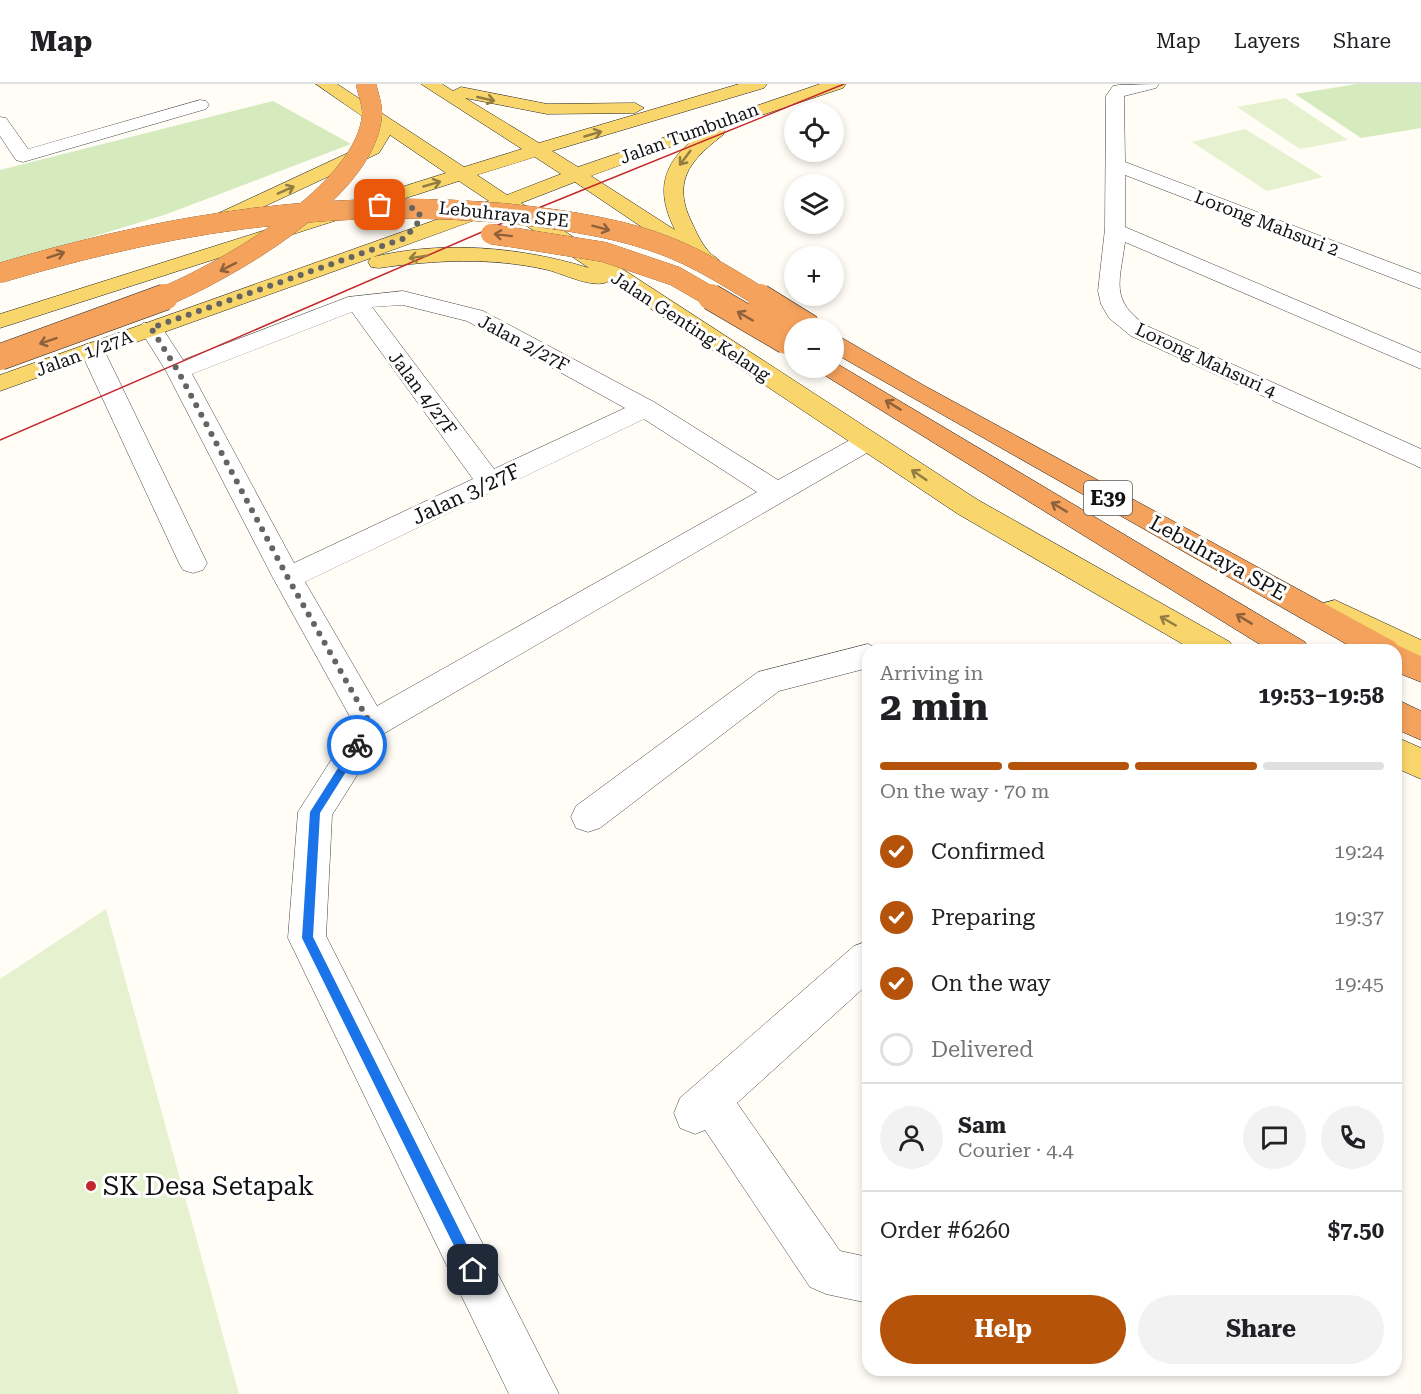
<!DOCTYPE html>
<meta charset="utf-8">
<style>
body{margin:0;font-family:"Roboto Serif",serif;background:#f2f2f2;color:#202124;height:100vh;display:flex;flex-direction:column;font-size:22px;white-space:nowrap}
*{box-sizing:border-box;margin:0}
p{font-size:20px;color:#757577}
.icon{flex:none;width:33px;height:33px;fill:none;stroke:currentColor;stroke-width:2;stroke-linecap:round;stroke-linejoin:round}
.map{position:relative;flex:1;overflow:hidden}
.sheet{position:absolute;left:862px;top:560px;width:540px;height:732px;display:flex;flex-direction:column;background:#fff;border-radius:18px;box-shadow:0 3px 9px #0003}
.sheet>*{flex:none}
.controls{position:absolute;left:784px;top:18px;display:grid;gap:12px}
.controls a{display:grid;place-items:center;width:60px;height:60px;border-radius:50%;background:#fff;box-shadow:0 3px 9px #0003;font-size:30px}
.pin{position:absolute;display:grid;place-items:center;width:51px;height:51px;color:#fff;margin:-26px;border-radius:12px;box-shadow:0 3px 9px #0006}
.courier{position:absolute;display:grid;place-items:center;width:60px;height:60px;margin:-30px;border:4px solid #1a73e8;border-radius:50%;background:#fff;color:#222;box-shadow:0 2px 8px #0007}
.overview em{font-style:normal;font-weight:700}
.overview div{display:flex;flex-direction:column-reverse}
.overview{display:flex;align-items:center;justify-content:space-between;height:102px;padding:0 18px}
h1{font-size:39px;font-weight:700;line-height:45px}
.bar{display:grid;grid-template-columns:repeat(4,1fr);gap:9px 6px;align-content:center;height:72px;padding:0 18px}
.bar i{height:8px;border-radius:4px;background:#e0e0e0}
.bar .current{background:#b45309}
.bar p{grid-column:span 4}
.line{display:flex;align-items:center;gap:15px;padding:0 18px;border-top:2px solid #e0e0e0}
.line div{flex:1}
.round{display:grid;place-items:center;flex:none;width:63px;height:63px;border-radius:32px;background:#f2f2f2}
ol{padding:0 18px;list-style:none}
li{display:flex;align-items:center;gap:18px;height:66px}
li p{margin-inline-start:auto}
li .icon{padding:6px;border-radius:50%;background:#b45309;color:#fff;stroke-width:4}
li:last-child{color:#757577}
li i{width:33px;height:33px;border:3px solid #e0e0e0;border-radius:50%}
.primary-button{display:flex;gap:12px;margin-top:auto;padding:12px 18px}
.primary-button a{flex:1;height:69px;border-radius:36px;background:#b45309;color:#fff;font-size:24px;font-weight:700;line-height:69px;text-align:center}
.primary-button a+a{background:#f2f2f2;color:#202124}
header{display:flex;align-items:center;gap:36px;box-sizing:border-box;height:84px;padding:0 30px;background:#fff;border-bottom:2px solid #e0e0e0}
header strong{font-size:28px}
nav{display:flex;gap:33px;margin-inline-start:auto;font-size:21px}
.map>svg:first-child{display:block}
.green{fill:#d5ebbd}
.pitch{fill:#e6f2cf}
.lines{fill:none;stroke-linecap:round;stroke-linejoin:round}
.minor-casing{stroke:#444;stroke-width:1}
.major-casing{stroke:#222;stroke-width:1}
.highway-casing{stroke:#222;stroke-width:1}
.minor{fill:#fff;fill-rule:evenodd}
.major{fill:#f9d66b;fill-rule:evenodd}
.highway{fill:#f5a25d;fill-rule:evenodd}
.tram{stroke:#c4262e;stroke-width:1.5}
.highway-bridge-far1-casing{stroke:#222;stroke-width:20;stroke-linecap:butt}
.highway-bridge-casing{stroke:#222;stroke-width:27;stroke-linecap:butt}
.highway-bridge-far1{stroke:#f5a25d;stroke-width:20}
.highway-bridge{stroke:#f5a25d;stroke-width:26}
.oneway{stroke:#917d42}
.oneway2{stroke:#8e613b}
.route{fill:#1a73e8}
.done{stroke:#646461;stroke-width:6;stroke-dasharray:0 10.8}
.poi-dot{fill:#c4262e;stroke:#fff;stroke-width:2}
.labels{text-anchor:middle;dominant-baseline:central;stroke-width:6;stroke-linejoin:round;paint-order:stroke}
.far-street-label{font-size:18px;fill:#111;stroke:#fff}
.shield{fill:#fff;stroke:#585858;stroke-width:1.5}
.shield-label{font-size:20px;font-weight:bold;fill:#111}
.street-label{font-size:21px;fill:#111;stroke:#fff}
.near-poi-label{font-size:26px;fill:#111;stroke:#fff;text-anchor:start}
</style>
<header>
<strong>Map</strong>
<nav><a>Map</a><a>Layers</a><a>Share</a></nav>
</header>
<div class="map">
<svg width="1421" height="1310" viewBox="0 0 1421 1310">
<rect width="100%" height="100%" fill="#fffdf5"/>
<!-- green -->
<path class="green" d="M1357,0h64v44l-60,10 -66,-44z
M273,17l78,43 -184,70 -167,51v-95z"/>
<!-- pitch -->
<path class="pitch" d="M1285,14l63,42 -48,9 -63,-42z
M1245,45l78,48 -56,14 -75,-49z
M106,825l133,485h-239v-415z"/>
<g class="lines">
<!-- minor casing -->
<g class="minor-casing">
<path id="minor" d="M1159,0l-3,4 -32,8 1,66 296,112v15l-296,-114v52l296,126v16l-296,-127c-5,40 -16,58 22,84l274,123v19l-290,-132 -22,-18 -8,-14 -3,-13 7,-62 1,-133 7,-10 6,-1z
M200,16l6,1 3,4 -3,4 -183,53 -7,-2 -16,-24v-19l6,1 22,31z
M403,207l80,20 171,91 124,78 81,-45 9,-2 9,2 4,6 -4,6 -494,287 -51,81 -6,121 233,458h-50l-221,-456 10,-126 56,-88 -81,-146 -107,-207 -27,-43 4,-5h16l24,37 165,-63zM403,221l64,16 158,87 -131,61 -122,-162zM352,228l121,167 -179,84 -102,-189zM644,335l113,73 -380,214 -72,-124z
M92,259l8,2 4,5 103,213 -4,7 -10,3 -10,-3 -4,-7 -99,-213 4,-5z
M868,560l12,6h-12v18l-89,23 -179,137 -12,4 -12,-4 -5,-11 5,-11 182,-134z
M868,857v43l-131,119 103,148 28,6v46l-42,-9 -16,-7 -105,-157 -10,4 -15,-6 -6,-15 6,-15 174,-152z"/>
</g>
<!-- major casing -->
<g class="major-casing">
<path id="major" d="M316,0h21l127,83 58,-18 -101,-65h21l11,7 8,-4 86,17 88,-1 9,5 -9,5 -88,1 -82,-16 74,45 200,-59h28l-3,4 -212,63 26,16 242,-83h26l-3,4 -120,40 2,3 -2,4c-34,26 -52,47 -30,90 4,9 10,21 17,28 3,3 7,4 10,9l-3,5h-16l-126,-85 -54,21 457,297 252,142 4,8h-41l-235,-136 -349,-233c-14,9 -45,-7 -61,-11 -56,-13 -113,-10 -169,-2l-8,-1 -3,-5 3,-4 -371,133v-16l489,-174 -30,-20 -459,147v-14l446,-141 -56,-38 -11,18 -174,81h-14l-3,-4 3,-4 174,-81 11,-19zM695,54c-34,27 -39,54 -20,92l-84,-54zM535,73l26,17 -54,21 -30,-20zM503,126l86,58c-68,-21 -146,-28 -216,-11z
M1335,516l86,40v26l-25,-10v-6h-12l-60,-31 -4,-8 4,-8z
M1396,653l25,11v31l-25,-11z"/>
</g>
<!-- highway casing -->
<g class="highway-casing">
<path id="highway" d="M834,252l8,2 81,47 472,257 2,3 24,11v26l-25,-10v-22h-39l-523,-297z
M834,278l471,280 4,8h-40l-448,-277 -3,-5h16z
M1396,615l25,12v29l-25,-11z"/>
</g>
<!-- minor -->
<use href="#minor" class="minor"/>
<!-- major -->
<use href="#major" class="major"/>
<!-- highway -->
<use href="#highway" class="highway"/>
<!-- tram -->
<path class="tram" d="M0,356l526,-227 318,-129"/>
<!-- highway-bridge-far1 casing -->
<g class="highway-bridge-far1-casing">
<path id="highway-bridge-far1" d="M491,150l113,18 71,24 38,22
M0,189c167,-50 327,-75 502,-60 51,5 117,14 164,33 34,13 65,33 96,52
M161,214c63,-26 205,-106 211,-183 1,-10 -4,-21 -6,-31"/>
</g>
<!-- highway-bridge casing -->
<g class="highway-bridge-casing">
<path id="highway-bridge" d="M711,213l75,44
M760,213l50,31
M0,273l165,-60"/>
</g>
<!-- highway-bridge-far1 -->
<use href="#highway-bridge-far1" class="highway-bridge-far1"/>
<!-- highway-bridge -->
<use href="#highway-bridge" class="highway-bridge"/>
</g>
<!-- one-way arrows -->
<defs><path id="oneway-shaft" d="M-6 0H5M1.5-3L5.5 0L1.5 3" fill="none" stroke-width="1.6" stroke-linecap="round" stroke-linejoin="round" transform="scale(1.5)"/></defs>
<g class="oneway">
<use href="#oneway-shaft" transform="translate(486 15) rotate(13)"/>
<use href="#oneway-shaft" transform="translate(593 50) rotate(-16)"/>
<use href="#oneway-shaft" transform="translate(685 74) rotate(127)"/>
<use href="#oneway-shaft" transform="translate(432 100) rotate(-16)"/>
<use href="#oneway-shaft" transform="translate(286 106) rotate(-24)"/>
<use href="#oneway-shaft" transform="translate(418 173) rotate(171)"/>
<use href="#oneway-shaft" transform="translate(919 391) rotate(-146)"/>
<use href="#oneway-shaft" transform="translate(1168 537) rotate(-150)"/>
</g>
<g class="oneway2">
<use href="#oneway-shaft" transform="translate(601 144) rotate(15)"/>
<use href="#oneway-shaft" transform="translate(503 151) rotate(-173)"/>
<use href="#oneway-shaft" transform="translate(56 171) rotate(-18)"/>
<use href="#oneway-shaft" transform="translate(228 183) rotate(153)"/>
<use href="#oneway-shaft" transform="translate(745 232) rotate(-150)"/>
<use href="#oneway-shaft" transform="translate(48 257) rotate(161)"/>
<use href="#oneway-shaft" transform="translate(893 321) rotate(-149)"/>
<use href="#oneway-shaft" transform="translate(1059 423) rotate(-149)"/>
<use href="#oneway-shaft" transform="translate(1244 535) rotate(-149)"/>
</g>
<!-- route -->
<path class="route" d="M357,657l4,2v5l-41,65 -7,124 164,328 2,5 -6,6 -5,-2 -166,-336 8,-126 44,-69z"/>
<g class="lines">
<!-- done -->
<path class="done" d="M357,661l14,-20 -83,-147 -110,-207 -27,-43 254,-90 16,-19 -3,-9 -18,-6 -20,1"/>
</g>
<!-- markers -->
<circle class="poi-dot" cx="91" cy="1102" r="6"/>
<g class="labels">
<!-- far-street labels -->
<g class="far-street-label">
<text transform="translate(689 49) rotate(-20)">Jalan Tumbuhan</text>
<text transform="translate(504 130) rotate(6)">Lebuhraya SPE</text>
<text transform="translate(1267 139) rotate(21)">Lorong Mahsuri 2</text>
<text transform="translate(691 242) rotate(33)">Jalan Genting Kelang</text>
<text transform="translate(524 259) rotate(28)">Jalan 2/27F</text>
<text transform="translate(84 269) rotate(-20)">Jalan 1/27A</text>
<text transform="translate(1206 276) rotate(25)">Lorong Mahsuri 4</text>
<text transform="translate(423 309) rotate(53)">Jalan 4/27F</text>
</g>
<!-- shield labels -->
<rect class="shield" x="1084" y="397" width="48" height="34" rx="4.5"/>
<g class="shield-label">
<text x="1108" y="414">E39</text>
</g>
<!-- street labels -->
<g class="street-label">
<text transform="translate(466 410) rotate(-25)">Jalan 3/27F</text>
<text transform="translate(1218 474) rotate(29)">Lebuhraya SPE</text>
</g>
<!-- near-poi labels -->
<g class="near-poi-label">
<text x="103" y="1102">SK Desa Setapak</text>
</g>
</g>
</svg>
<div class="controls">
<a><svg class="icon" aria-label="locate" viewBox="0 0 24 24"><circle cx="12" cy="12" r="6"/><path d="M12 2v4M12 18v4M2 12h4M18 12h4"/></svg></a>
<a><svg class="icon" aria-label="layers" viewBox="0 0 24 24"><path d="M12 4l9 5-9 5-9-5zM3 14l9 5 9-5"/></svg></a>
<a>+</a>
<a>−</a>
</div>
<div class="pin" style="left:380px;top:121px;background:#ea580c"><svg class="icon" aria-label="bag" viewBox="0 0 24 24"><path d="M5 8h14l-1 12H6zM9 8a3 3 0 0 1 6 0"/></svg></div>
<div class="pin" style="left:473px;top:1186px;background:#1f2937"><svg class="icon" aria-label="home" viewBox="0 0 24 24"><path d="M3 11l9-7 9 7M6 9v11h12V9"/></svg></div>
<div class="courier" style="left:357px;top:661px"><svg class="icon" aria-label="bike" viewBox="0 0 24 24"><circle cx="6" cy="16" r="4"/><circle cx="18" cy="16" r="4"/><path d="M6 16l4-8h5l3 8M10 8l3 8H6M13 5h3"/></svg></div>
<section class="sheet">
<div class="overview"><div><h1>2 min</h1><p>Arriving in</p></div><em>19:53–19:58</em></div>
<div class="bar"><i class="current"></i><i class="current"></i><i class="current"></i><i></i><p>On the way · 70 m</p></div>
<ol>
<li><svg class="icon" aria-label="check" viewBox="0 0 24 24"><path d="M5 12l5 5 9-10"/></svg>Confirmed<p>19:24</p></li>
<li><svg class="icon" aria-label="check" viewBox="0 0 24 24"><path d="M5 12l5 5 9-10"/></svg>Preparing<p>19:37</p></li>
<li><svg class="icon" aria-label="check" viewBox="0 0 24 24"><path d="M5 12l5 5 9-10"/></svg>On the way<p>19:45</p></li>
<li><i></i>Delivered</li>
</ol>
<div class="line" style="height:108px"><a class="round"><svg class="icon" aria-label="person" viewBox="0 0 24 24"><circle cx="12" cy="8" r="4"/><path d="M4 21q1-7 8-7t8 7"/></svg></a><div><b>Sam</b><p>Courier · 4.4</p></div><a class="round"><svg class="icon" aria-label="chat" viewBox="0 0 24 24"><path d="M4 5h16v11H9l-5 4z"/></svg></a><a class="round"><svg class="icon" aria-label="phone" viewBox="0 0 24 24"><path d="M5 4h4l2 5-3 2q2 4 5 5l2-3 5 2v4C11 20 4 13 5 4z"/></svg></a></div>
<div class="line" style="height:78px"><div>Order #6260</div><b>$7.50</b></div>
<div class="primary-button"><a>Help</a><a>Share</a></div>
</section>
</div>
